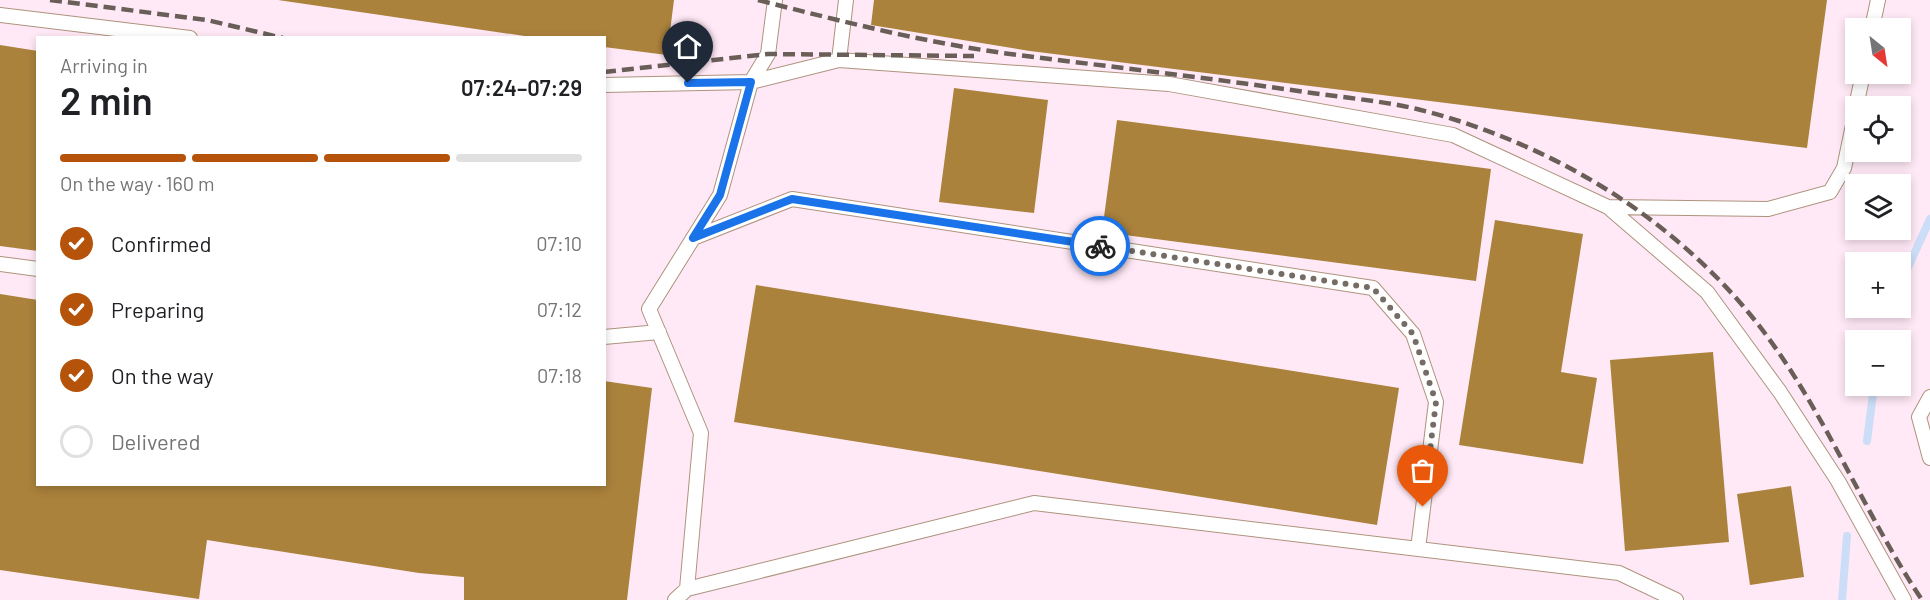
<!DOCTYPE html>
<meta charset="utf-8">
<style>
body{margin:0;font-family:Barlow,sans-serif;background:#f2f2f2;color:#202124;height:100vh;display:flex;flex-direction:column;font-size:22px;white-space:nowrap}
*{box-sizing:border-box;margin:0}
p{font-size:20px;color:#757577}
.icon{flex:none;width:33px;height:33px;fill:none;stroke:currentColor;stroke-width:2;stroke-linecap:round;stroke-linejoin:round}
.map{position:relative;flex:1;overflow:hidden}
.details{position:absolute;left:36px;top:36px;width:570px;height:450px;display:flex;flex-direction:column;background:#fff;border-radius:0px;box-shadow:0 3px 9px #0003}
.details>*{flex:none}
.needle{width:39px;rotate:150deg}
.fabs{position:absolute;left:1845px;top:18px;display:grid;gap:12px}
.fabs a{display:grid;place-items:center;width:66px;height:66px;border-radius:0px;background:#fff;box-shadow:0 3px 9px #0003;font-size:30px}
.pin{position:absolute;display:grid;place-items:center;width:51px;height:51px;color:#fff;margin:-62px -26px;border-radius:50% 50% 50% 0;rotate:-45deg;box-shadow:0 0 6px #0007}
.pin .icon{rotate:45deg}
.courier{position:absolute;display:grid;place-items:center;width:60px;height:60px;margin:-30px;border:4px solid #1a73e8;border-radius:50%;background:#fff;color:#222;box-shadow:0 2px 8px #0007}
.overview em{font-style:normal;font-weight:600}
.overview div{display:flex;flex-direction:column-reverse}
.overview{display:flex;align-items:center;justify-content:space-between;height:102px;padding:0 24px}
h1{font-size:39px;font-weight:600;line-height:45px}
.bar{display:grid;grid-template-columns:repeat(4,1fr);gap:9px 6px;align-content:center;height:72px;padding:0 24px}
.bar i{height:8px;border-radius:4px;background:#e0e0e0}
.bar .on{background:#b45309}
.bar p{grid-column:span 4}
ol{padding:0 24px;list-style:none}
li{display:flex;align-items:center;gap:18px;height:66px}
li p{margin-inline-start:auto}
li .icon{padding:6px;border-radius:50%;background:#b45309;color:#fff;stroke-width:4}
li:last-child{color:#757577}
li i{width:33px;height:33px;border:3px solid #e0e0e0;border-radius:50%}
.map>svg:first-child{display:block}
.industrial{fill:#ffe9f6;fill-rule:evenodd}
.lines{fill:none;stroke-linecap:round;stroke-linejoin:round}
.stream{stroke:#cbddf7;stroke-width:8}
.building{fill:#ab823c}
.service-casing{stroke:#ae937e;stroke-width:16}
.service{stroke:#fff;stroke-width:14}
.rail{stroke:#695f58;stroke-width:4.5;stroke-dasharray:12 6;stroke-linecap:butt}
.done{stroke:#756c65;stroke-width:6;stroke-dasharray:0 10.8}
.route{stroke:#1a73e8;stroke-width:8}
</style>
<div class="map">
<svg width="1930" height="600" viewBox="0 0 1930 600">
<rect width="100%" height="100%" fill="#fff9f4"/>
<!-- industrial -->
<path class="industrial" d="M0,0h1930v600h-1930zM1856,28h44v46h-44zM38,38h566v446h-566zM1856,106h44v46h-44zM1856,184h44v46h-44zM1856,262h44v46h-44zM1856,340h44v46h-44z"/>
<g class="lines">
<!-- stream -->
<path class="stream" d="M1900,285l30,-66
M1888,314l2,-6
M1867,441l7,-55
M1842,600l5,-64"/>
</g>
<!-- building -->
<path class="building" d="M278,0h396l-7,55 -63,-8v-9h-66z
M874,0h953l-20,148 -777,-97 -159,-26z
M0,45l38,6v200l-38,-5z
M954,88l94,12 -14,113 -95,-11z
M1117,120l374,49 -15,112 -374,-49z
M1495,220l88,14 -22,138 36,6 -14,86 -124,-19z
M756,285l643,103 -22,137 -643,-103z
M0,294l38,6v184h566v-103l48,7 -25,212h-163v-23l-45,-4 -212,-33 -8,59 -199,-29z
M1713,352l16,190 -104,9 -15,-191z
M1791,486l13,91 -54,8 -13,-91z"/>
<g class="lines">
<!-- service casing -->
<g class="service-casing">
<path id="service" d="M0,15l190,23
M1872,28l6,-28
M839,60l7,-60
M751,82l88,-22 330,24 284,51 155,72 99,85 73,100 58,89 66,119
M751,82l17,-28 7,-54
M604,85l147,-3 -31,113 -71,114 52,124 -14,156 -12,11
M1856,106l7,-32
M1608,207l160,2 62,-17 14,-24 12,-57
M693,238l99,-39 581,89 40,46 23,68 -18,147
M0,264l38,5
M604,337l55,-5
M1930,397l-11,20 11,41
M687,589l347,-86 585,70 57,27"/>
</g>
<!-- service -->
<use href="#service" class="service"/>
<!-- rail -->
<path class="rail" d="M50,0l157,20 76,18
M758,0c90,23 176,45 268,56 96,12 191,23 286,37 35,5 71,8 105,16 124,31 242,99 326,197 75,87 115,198 179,294
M604,72l164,-18 206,2"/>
</g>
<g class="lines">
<!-- done -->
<path class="done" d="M1100,246l273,42 40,46 23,68 -13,105"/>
<!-- route -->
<path class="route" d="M688,83l63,-1 -31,113 -27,43 99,-39 308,47"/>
</g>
</svg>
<div class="fabs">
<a><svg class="needle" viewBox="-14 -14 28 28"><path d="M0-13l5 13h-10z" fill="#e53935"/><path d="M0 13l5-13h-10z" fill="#757577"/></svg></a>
<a><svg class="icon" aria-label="locate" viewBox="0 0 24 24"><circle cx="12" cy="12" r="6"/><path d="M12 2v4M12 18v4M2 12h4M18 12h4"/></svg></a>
<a><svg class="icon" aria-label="layers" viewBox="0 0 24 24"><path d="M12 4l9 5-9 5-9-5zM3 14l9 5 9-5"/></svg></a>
<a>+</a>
<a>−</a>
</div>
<div class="pin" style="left:1423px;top:507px;background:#ea580c"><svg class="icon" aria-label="bag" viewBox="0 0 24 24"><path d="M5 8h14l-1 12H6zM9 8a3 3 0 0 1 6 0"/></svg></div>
<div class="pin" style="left:688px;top:83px;background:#1f2937"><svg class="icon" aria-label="home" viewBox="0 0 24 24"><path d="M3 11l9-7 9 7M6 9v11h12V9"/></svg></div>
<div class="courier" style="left:1100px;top:246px"><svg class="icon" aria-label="bike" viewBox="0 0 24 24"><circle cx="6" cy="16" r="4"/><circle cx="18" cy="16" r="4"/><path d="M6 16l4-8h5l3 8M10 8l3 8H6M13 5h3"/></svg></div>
<section class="details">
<div class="overview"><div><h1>2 min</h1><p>Arriving in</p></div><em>07:24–07:29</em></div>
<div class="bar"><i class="on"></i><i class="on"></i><i class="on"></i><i></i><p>On the way · 160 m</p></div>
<ol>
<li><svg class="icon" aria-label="check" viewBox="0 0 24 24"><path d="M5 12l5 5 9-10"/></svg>Confirmed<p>07:10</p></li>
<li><svg class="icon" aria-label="check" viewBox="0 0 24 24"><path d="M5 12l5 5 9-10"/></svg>Preparing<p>07:12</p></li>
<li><svg class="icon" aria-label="check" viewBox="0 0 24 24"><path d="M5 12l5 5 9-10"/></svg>On the way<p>07:18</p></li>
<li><i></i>Delivered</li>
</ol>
</section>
</div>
